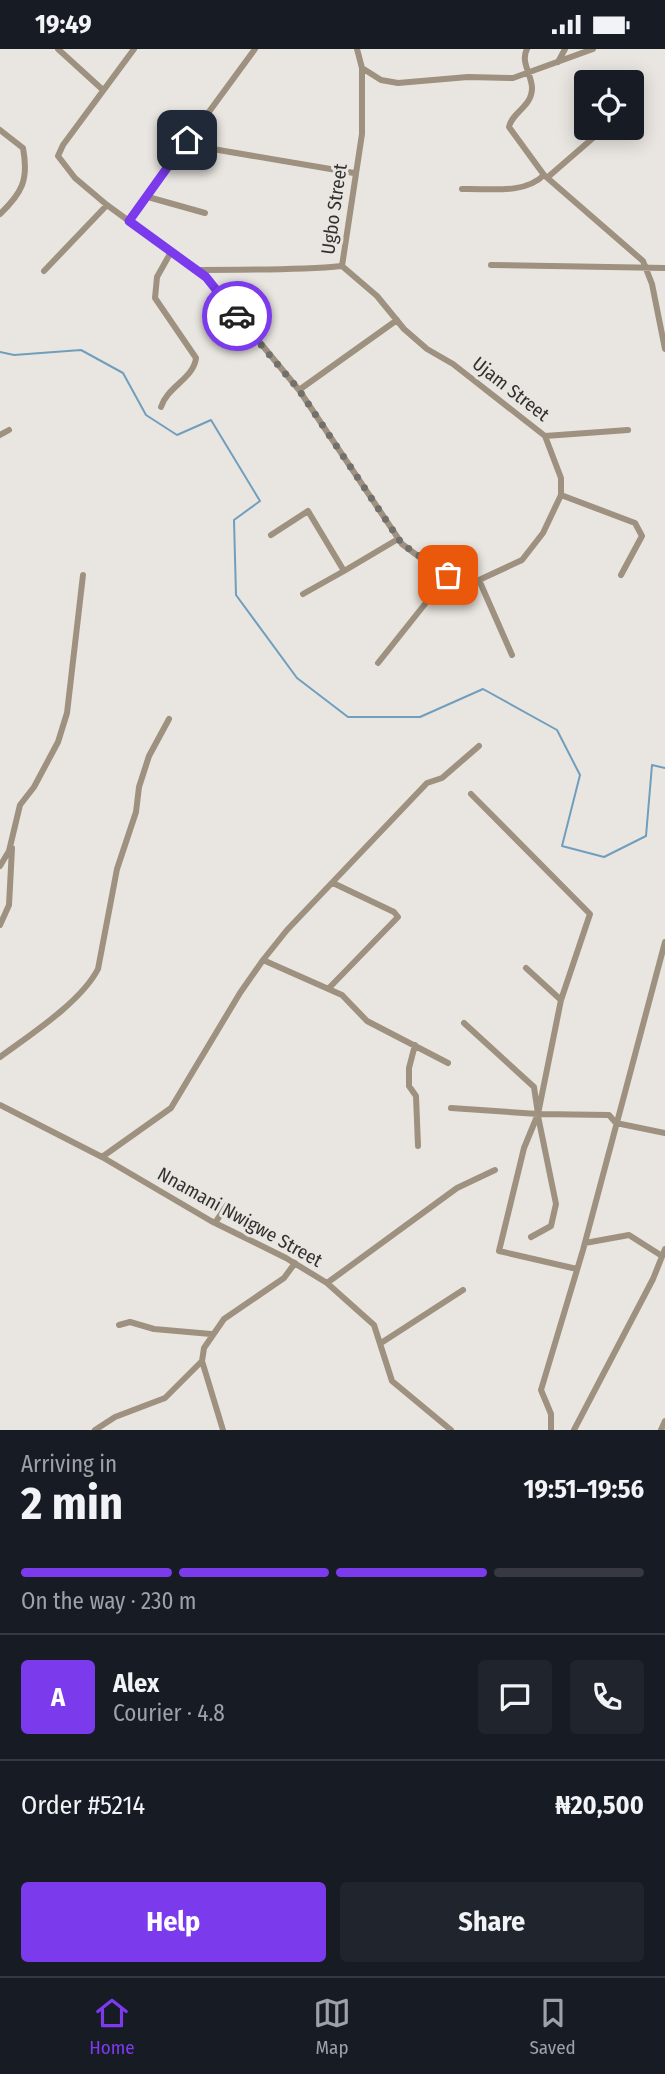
<!DOCTYPE html>
<meta charset="utf-8">
<style>
body{margin:0;font-family:"Fira Sans Condensed",sans-serif;background:#20242c;color:#f1f3f6;height:100vh;display:flex;flex-direction:column;font-size:26px;white-space:nowrap}
*{box-sizing:border-box;margin:0}
p{font-size:23px;color:#9ea1a6}
.icon{flex:none;width:38px;height:38px;fill:none;stroke:currentColor;stroke-width:2;stroke-linecap:round;stroke-linejoin:round}
.map{position:relative;height:1381px;overflow:hidden}
.panel{display:flex;flex-direction:column;background:#171b24;flex:1}
.panel>*{flex:none}
.tools{position:absolute;left:574px;top:21px;display:grid;gap:14px}
.tools a{display:grid;place-items:center;width:70px;height:70px;border-radius:7px;background:#171b24;box-shadow:0 4px 18px #0003;font-size:35px}
.pin{position:absolute;display:grid;place-items:center;width:60px;height:60px;color:#fff;margin:-30px;border-radius:14px;box-shadow:0 4px 10px #0006}
.courier{position:absolute;display:grid;place-items:center;width:70px;height:70px;margin:-35px;border:5px solid #7c3aed;border-radius:50%;background:#fff;color:#222;box-shadow:0 2px 9px #0007}
.headline em{font-style:normal;font-weight:700}
.headline div{display:flex;flex-direction:column-reverse}
.headline{display:flex;align-items:center;justify-content:space-between;height:119px;padding:0 21px}
h1{font-size:46px;font-weight:700;line-height:52px}
.bar{display:grid;grid-template-columns:repeat(4,1fr);gap:10px 7px;align-content:center;height:84px;padding:0 21px}
.bar i{height:9px;border-radius:5px;background:#363941}
.bar .current{background:#7c3aed}
.bar p{grid-column:span 4}
.line{display:flex;align-items:center;gap:18px;padding:0 21px;border-top:2px solid #363941}
.line div{flex:1}
.round{display:grid;place-items:center;flex:none;width:74px;height:74px;border-radius:7px;background:#20242c}
.primary-button{display:flex;gap:14px;margin-top:auto;padding:14px 21px}
.primary-button a{flex:1;height:80px;border-radius:7px;background:#7c3aed;color:#fff;font-size:28px;font-weight:700;line-height:80px;text-align:center}
.primary-button a+a{background:#20242c;color:#f1f3f6}
.status{display:flex;justify-content:space-between;align-items:center;height:49px;padding:0 35px;background:#171b24;direction:ltr}
.status svg{height:19px;fill:currentColor}
.tabs{display:flex;justify-content:space-around;align-items:center;height:98px;border-top:2px solid #363941;background:#171b24;font-size:19px;color:#9ea1a6}
.tabs a{display:grid;justify-items:center;gap:4px}
.tabs .current{color:#7c3aed}
.map>svg:first-child{display:block}
.lines{fill:none;stroke-linecap:round;stroke-linejoin:round}
.stream{stroke:#709ebc;stroke-width:2}
.minor{stroke:#9e917f;stroke-width:6}
.done{stroke:#72706d;stroke-width:7;stroke-dasharray:0 12.6}
.route{stroke:#7c3aed;stroke-width:9}
.labels{text-anchor:middle;dominant-baseline:central;stroke-width:6;stroke-linejoin:round;paint-order:stroke}
.street-label{font-size:19px;fill:#32312f;stroke:#e9e6e1}
</style>
<div class="status"><b>19:49</b><svg viewBox="0 0 49 12"><path d="M0 12V9h3v3zM5 12V6h3v6zM10 12V3h3v9zM15 12V0h3v12zM26 1h20v11H26zM47 4h2v5h-2z"/></svg></div>
<div class="map">
<svg width="665" height="1381" viewBox="0 0 665 1381">
<rect width="100%" height="100%" fill="#e9e6e1"/>
<g class="lines">
<!-- stream -->
<path class="stream" d="M0,303l14,3 67,-5 42,23 23,42 31,20 34,-15 49,81 -26,19 2,75 61,83 51,39h72l63,-28 74,41 23,45 -18,71 42,11 42,-21 6,-71 13,3"/>
<!-- minor -->
<path class="minor" d="M58,0l45,41
M134,0l-71,96 -5,11 17,22 32,27 99,72 93,113 103,154 32,24 25,11 20,1 43,-20 21,-27 18,-38v-17l-16,-42 -92,-72 -26,-15 -23,-20 -27,-33 -35,-30
M527,0c-7,13 5,26 5,39 0,19 -20,24 -23,39l35,48 99,86 9,23 13,65
M558,13l7,-13
M362,19l19,12 17,3 70,-6 45,1 80,-29
M0,81l23,18c6,32 -1,45 -23,66
M187,91l14,7 153,26
M548,128l53,-46
M462,140c27,-1 62,6 82,-14
M148,148l57,16
M129,172l126,-172
M491,216l174,3
M194,221c51,-1 98,1 148,-4l20,-132v-66l-5,-19
M44,222l63,-66
M299,341l98,-70
M161,358c6,-20 33,-29 35,-49l-41,-60 2,-21 14,-25
M0,386l9,-5
M545,387l83,-6
M561,446l74,28 7,13 -21,39
M271,486l37,-24 36,60 54,-32
M479,531l33,75
M303,545l41,-23
M378,614l70,-88
M471,745l119,120 -29,86 -35,-32
M0,817l9,-15 11,-46 14,-18 24,-45 9,-29 16,-138
M0,876l9,-20 3,-57
M263,911l79,35 25,26 81,42
M329,939l69,-71 -4,-5 -61,-29
M561,951l-23,114 -14,34 -25,103 78,18
M464,974l70,64 4,27 71,1 7,8 49,10
M415,996l-6,23v18l7,10 2,50
M0,1008c30,-22 81,-55 98,-88l19,-100 19,-57 3,-25 10,-31 20,-37
M0,1056l102,52 109,64 75,37 41,25 47,42 18,56 59,49
M451,1059l87,6
M102,1108l69,-49 69,-115 23,-33 24,-30 140,-147 15,-5 37,-32
M215,1174l12,-18
M531,1188l20,-11 5,-22 -18,-88
M585,1194l44,-8 33,21
M327,1234l130,-95 38,-18
M119,1276l11,-3 24,7 57,5
M381,1294l82,-53
M202,1312l21,69
M95,1381l20,-13 50,-19 37,-37 2,-13 20,-29 60,-41 11,-15
M551,1381v-16l-10,-24 42,-140 82,-308
M574,1381l79,-151 12,-30
M661,1381l4,-9"/>
</g>
<g class="lines">
<!-- done -->
<path class="done" d="M237,267l62,74 103,154 46,31"/>
<!-- route -->
<path class="route" d="M187,91l-58,81 77,56 31,39"/>
</g>
<g class="labels">
<!-- street labels -->
<g class="street-label">
<text transform="translate(334 160) rotate(-82)">Ugbo Street</text>
<text transform="translate(511 340) rotate(38)">Ujam Street</text>
<text transform="translate(240 1168) rotate(29)">Nnamani Nwigwe Street</text>
</g>
</g>
</svg>
<div class="tools">
<a><svg class="icon" aria-label="locate" viewBox="0 0 24 24"><circle cx="12" cy="12" r="6"/><path d="M12 2v4M12 18v4M2 12h4M18 12h4"/></svg></a>
</div>
<div class="pin" style="left:448px;top:526px;background:#ea580c"><svg class="icon" aria-label="bag" viewBox="0 0 24 24"><path d="M5 8h14l-1 12H6zM9 8a3 3 0 0 1 6 0"/></svg></div>
<div class="pin" style="left:187px;top:91px;background:#1f2937"><svg class="icon" aria-label="home" viewBox="0 0 24 24"><path d="M3 11l9-7 9 7M6 9v11h12V9"/></svg></div>
<div class="courier" style="left:237px;top:267px"><svg class="icon" aria-label="car" viewBox="0 0 24 24"><path d="M5 17H2v-5l4-1 3-4h7l3 4 3 1v5h-3M9 17h6M6 11h13"/><circle cx="7" cy="17" r="2"/><circle cx="17" cy="17" r="2"/></svg></div>
</div>
<section class="panel">
<div class="headline"><div><h1>2 min</h1><p>Arriving in</p></div><em>19:51–19:56</em></div>
<div class="bar"><i class="current"></i><i class="current"></i><i class="current"></i><i></i><p>On the way · 230 m</p></div>
<div class="line" style="height:126px"><b class="round" style="background:#7c3aed;color:#fff">A</b><div><b>Alex</b><p>Courier · 4.8</p></div><a class="round"><svg class="icon" aria-label="chat" viewBox="0 0 24 24"><path d="M4 5h16v11H9l-5 4z"/></svg></a><a class="round"><svg class="icon" aria-label="phone" viewBox="0 0 24 24"><path d="M5 4h4l2 5-3 2q2 4 5 5l2-3 5 2v4C11 20 4 13 5 4z"/></svg></a></div>
<div class="line" style="height:91px"><div>Order #5214</div><b>₦20,500</b></div>
<div class="primary-button"><a>Help</a><a>Share</a></div>
</section>
<nav class="tabs">
<a class="current"><svg class="icon" aria-label="home" viewBox="0 0 24 24"><path d="M3 11l9-7 9 7M6 9v11h12V9"/></svg>Home</a>
<a><svg class="icon" aria-label="map" viewBox="0 0 24 24"><path d="M3 6l6-2 6 2 6-2v14l-6 2-6-2-6 2zM9 4v14M15 6v14"/></svg>Map</a>
<a><svg class="icon" aria-label="saved" viewBox="0 0 24 24"><path d="M7 4h10v16l-5-4-5 4z"/></svg>Saved</a>
</nav>
